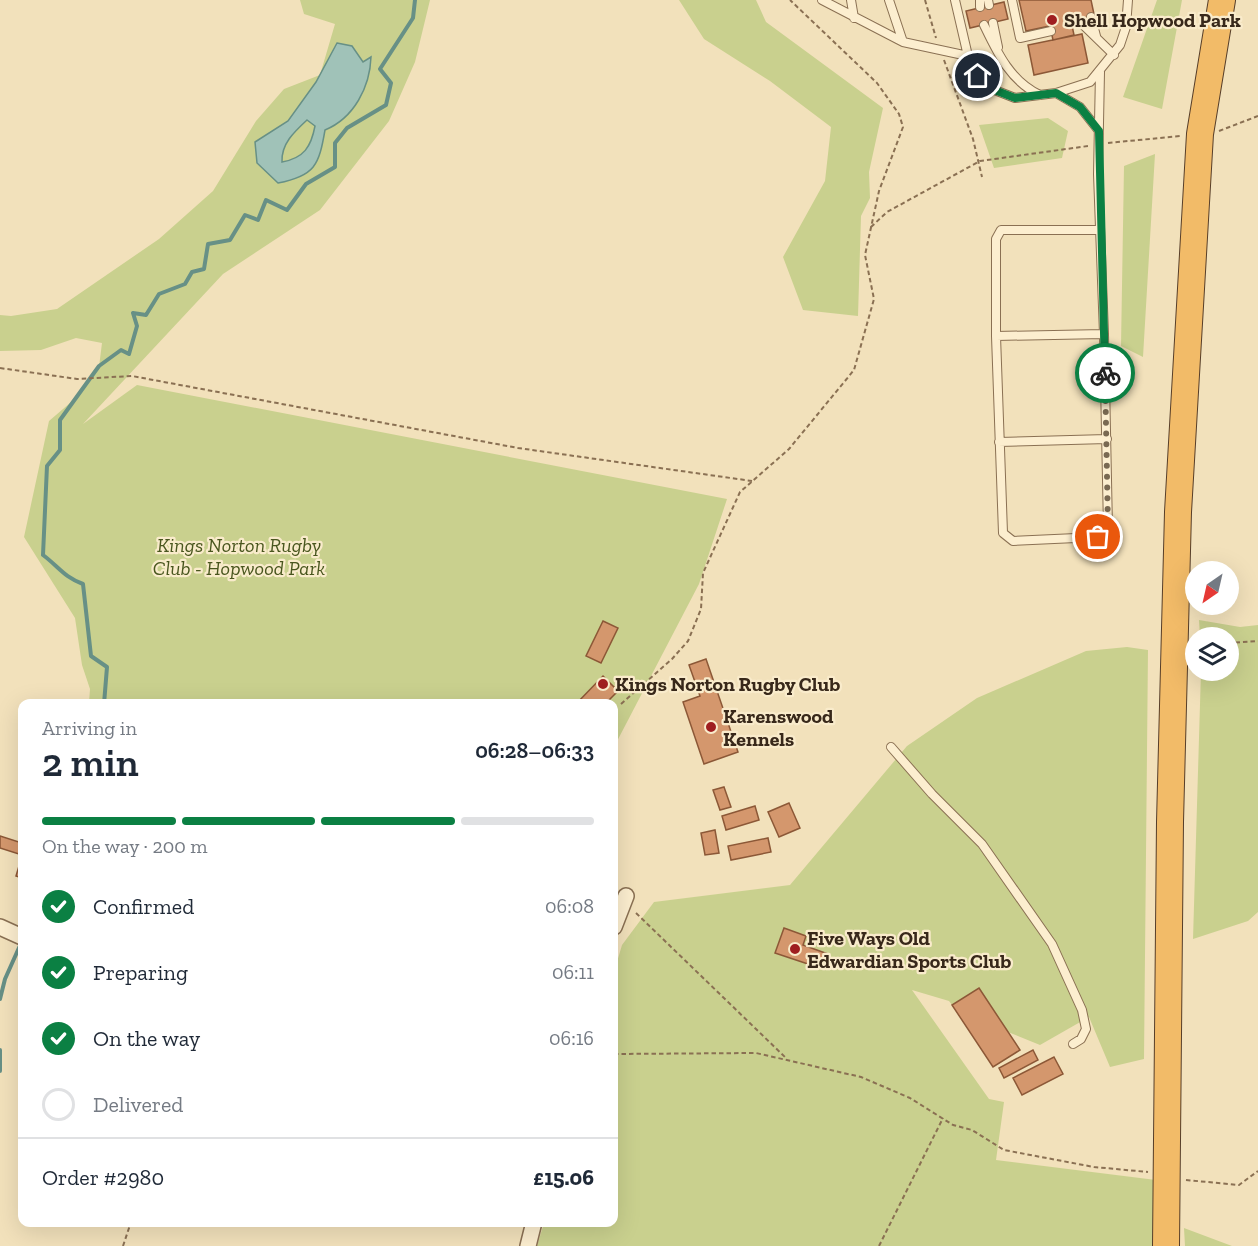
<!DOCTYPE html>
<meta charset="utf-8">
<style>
body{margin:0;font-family:"Zilla Slab",serif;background:#f6f6f7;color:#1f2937;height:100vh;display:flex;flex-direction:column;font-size:22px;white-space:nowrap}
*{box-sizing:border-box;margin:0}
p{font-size:20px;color:#747a83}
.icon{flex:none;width:33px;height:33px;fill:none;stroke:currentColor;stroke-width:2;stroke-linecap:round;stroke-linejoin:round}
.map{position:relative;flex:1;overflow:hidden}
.sheet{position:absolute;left:18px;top:699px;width:600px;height:528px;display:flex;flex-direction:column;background:#fff;border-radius:12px;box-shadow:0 6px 24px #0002}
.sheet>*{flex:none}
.needle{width:39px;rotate:214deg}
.controls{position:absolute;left:1185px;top:561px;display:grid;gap:12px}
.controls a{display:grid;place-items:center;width:54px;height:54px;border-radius:50%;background:#fff;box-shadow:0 6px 24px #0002;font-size:30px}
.pin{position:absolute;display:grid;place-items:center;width:51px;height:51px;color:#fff;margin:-26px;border:3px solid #fff;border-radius:50%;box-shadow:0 2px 6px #0007}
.courier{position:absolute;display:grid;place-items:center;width:60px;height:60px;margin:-30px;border:4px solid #0b8043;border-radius:50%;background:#fff;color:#222;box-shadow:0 2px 8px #0007}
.headline em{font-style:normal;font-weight:600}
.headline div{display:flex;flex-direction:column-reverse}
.headline{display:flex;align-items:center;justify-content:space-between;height:102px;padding:0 24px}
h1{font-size:39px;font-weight:600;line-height:45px}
.bar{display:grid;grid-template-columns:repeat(4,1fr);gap:9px 6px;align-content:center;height:72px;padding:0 24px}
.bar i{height:8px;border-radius:4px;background:#e0e1e3}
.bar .active{background:#0b8043}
.bar p{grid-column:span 4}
.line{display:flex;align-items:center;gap:15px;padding:0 24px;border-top:2px solid #e0e1e3}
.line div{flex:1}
ol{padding:0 24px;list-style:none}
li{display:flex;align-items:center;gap:18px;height:66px}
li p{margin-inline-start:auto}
li .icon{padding:6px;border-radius:50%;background:#0b8043;color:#fff;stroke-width:4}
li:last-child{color:#747a83}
li i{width:33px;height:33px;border:3px solid #e0e1e3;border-radius:50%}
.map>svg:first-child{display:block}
.green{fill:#c9d08e}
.water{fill:#a0c2b8;stroke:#679086;stroke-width:1.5;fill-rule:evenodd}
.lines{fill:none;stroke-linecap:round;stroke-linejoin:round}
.stream{stroke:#679086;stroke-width:4}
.building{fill:#d4976d;stroke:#8c5837;stroke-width:1.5}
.service-casing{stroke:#8a7053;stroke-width:10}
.minor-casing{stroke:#8a7053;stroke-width:18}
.trunk-casing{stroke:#573e29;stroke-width:28}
.path{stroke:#8a7053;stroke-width:2;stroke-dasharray:4.5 3;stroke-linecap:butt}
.service{stroke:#fceecf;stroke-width:8}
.minor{stroke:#fceecf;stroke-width:15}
.trunk{stroke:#f2bb68;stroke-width:26}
.done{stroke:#796952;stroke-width:6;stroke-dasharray:0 10.8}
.route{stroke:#0b8043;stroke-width:8}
.poi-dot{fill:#9f1e20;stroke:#f9ebcb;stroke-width:2}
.labels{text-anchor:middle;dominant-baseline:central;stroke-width:4.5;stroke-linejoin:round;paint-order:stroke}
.poi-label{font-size:20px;font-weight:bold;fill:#38281a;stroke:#f9ebcb;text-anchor:start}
.park-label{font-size:20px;font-style:italic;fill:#49561e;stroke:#f9ebcb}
</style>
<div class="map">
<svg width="1258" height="1246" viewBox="0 0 1258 1246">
<rect width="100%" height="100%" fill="#f2e1bb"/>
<!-- green -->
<path class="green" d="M300,0h130l-15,62 -26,59 -69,89 -97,64 -140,150 54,-39 590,114 -28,85 -85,163v-43l-525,-1 1,-14 -8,-24 -7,-47 -51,-81 25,-116 28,-24 22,-30 3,-24 -26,-5 -35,12 -41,1v-36l11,1 46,-7 102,-70 54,-48 43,-70 28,-32 36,-14 15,-51 -31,-10z
M679,0h77l10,22 117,86 -14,64 1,26 -9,18 -3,100 -55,-6 -20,-53 42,-76 6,-54 -61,-46 -66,-42z
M1157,0h25l-20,109 -39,-12z
M1048,118l20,13 -6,27 -68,10 -15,-43z
M1155,154l-12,203 -22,-11 3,-180z
M1199,620l41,7 18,-2v287l-10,9 -55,18 8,-268 27,-1v-32l-28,-1z
M1127,647l21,3 -4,409 -34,8 -21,-50 -49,28 -32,-13 -29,-44 -27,17 -3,-4 -37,-11 77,109 15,3 -8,58 160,20 -3,66h-616l7,-23 70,-1v-250l8,-27 32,-43 136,-17 117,-139 70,-48 109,-47z
M1184,1228l48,18h-47z"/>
<!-- water -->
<path class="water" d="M337,43l15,3 11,16 8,-5c-1,30 -17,61 -46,73 -6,35 -10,46 -47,53l-21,-20 -2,-21 33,-21 28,-39zM307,120l8,6c-4,21 -11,32 -33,36 -1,-18 12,-30 25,-42z"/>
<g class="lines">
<!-- stream -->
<path class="stream" d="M104,704l3,-37 -16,-11 -8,-72c-19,-7 -24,-17 -40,-29l4,-89 13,-16v-30l39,-54 22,-16 8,4 8,-28 -4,-13 13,2 13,-21 26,-10 7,-12 12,-3 4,-25 22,-4 15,-25 13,5 8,-20 21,10 19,-26 29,-17v-24l12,-15 39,-23 5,-22 -11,-14 33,-51 2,-18
M0,999l5,-20 17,-38
M0,1050v21"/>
</g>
<!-- building -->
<path class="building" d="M1019,0h72l4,19 -4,-2 -20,4 3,14 -21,5 -3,-14 -24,5z
M1004,2l4,17 -38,9 -4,-17z
M1082,34l6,29 -54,12 -6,-30z
M603,621l15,7 -17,35 -15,-7z
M706,659l32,93 -34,12 -21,-62 17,-6 -11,-31z
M603,676l15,15 -13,13h-29z
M724,787l7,20 -11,3 -7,-20z
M789,803l11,25 -21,9 -11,-25z
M755,806l4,14 -33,10 -4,-14z
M715,830l4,23 -14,2 -4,-22z
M0,836l22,7v12l-22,-7z
M768,838l3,14 -40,8 -3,-14z
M22,856v22l-6,-2z
M784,928l22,8 -3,9 25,9 -5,15 -48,-16z
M979,988l41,62 -27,17 -41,-62z
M1033,1050l5,10 -34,18 -5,-10z
M1054,1057l9,17 -41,21 -9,-17z"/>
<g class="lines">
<!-- service casing -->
<g class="service-casing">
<path id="service" d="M822,0l81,42 65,14
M851,0l3,18
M889,0l14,42
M955,0l13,56 10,20 14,13 23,9 41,-5 34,-11 30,-37 6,-18 2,-27
M988,0l1,5
M1012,0l8,38 31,-7
M980,7v-7
M1091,17l5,19
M1078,20l36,35
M993,23l5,24
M984,25c13,27 26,56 56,70
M1100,72l-2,102 6,160 -108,2v-97l5,-9h99
M1056,93l24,14 19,24
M996,336l7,197 10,8 85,-4 10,-9 -4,-194
M999,442l108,-3
M891,747l41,47 50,50 70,100 30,66 4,19 -5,10 -8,5"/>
</g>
<!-- minor casing -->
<g class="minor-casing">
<path id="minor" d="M0,927l22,10
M614,927l12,-31
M528,1246l6,-24"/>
</g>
<!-- trunk casing -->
<g class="trunk-casing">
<path id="trunk" d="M1166,1246l4,-424 8,-310 22,-378 22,-134"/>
</g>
<!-- path -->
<path class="path" d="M925,0l11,38
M944,60l29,79 9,38
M1219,131l39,-15
M1108,143l72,-7
M871,227l16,-15 93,-51 108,-15
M0,368l77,11 55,-3 386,72 234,33
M1228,643l30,-2
M621,704l51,-45 16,-18 13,-32 2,-36 37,-81 49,-43 65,-79 20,-71 -9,-44 14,-64 24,-64 -4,-13 -22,-31 -87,-83
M636,913l151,146
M614,1054l142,-1 105,24 49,21 43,27 19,5 32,20 90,17 54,5
M1186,1180l53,5 19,-14
M123,1246l8,-24
M879,1246l64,-128"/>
<!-- service -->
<use href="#service" class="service"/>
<!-- minor -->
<use href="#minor" class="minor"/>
<!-- trunk -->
<use href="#trunk" class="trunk"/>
</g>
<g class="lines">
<!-- done -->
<path class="done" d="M1098,537l10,-9 -3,-155"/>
<!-- route -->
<path class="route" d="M978,76l14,13 23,9 41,-5 24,14 19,24 6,242"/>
</g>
<!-- markers -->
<g class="poi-dot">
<circle cx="1052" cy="20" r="6"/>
<circle cx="603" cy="684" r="6"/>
<circle cx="711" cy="727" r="6"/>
<circle cx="795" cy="949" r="6"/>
</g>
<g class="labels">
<!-- poi labels -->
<g class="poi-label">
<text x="1064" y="20">Shell Hopwood Park</text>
<text x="615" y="684">Kings Norton Rugby Club</text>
<text x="723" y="716">Karenswood<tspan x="723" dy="23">Kennels</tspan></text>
<text x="807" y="938">Five Ways Old<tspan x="807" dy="23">Edwardian Sports Club</tspan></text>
</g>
<!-- park labels -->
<g class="park-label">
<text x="239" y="545">Kings Norton Rugby<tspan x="239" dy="23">Club - Hopwood Park</tspan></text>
</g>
</g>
</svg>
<div class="controls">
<a><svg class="needle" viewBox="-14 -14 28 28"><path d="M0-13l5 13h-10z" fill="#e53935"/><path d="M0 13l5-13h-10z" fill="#747a83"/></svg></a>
<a><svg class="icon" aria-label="layers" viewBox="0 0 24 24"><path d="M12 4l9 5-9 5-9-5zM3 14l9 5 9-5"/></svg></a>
</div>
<div class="pin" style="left:1098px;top:537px;background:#ea580c"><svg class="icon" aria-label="bag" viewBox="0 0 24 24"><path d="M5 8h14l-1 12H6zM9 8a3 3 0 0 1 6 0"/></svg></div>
<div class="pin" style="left:978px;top:76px;background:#1f2937"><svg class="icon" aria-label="home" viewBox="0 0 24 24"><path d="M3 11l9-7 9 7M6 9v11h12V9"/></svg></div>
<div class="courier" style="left:1105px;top:373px"><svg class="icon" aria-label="bike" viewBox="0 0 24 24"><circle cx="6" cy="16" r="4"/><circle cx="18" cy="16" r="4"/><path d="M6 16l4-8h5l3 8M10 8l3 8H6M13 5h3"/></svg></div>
<section class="sheet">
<div class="headline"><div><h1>2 min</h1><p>Arriving in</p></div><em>06:28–06:33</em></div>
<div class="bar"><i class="active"></i><i class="active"></i><i class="active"></i><i></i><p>On the way · 200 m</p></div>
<ol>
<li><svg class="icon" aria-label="check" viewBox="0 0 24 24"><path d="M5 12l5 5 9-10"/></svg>Confirmed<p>06:08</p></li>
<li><svg class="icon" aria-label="check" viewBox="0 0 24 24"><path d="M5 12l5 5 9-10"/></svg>Preparing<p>06:11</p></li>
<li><svg class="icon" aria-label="check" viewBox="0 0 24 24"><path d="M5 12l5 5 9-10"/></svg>On the way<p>06:16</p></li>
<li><i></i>Delivered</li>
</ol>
<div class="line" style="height:78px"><div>Order #2980</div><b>£15.06</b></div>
</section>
</div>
